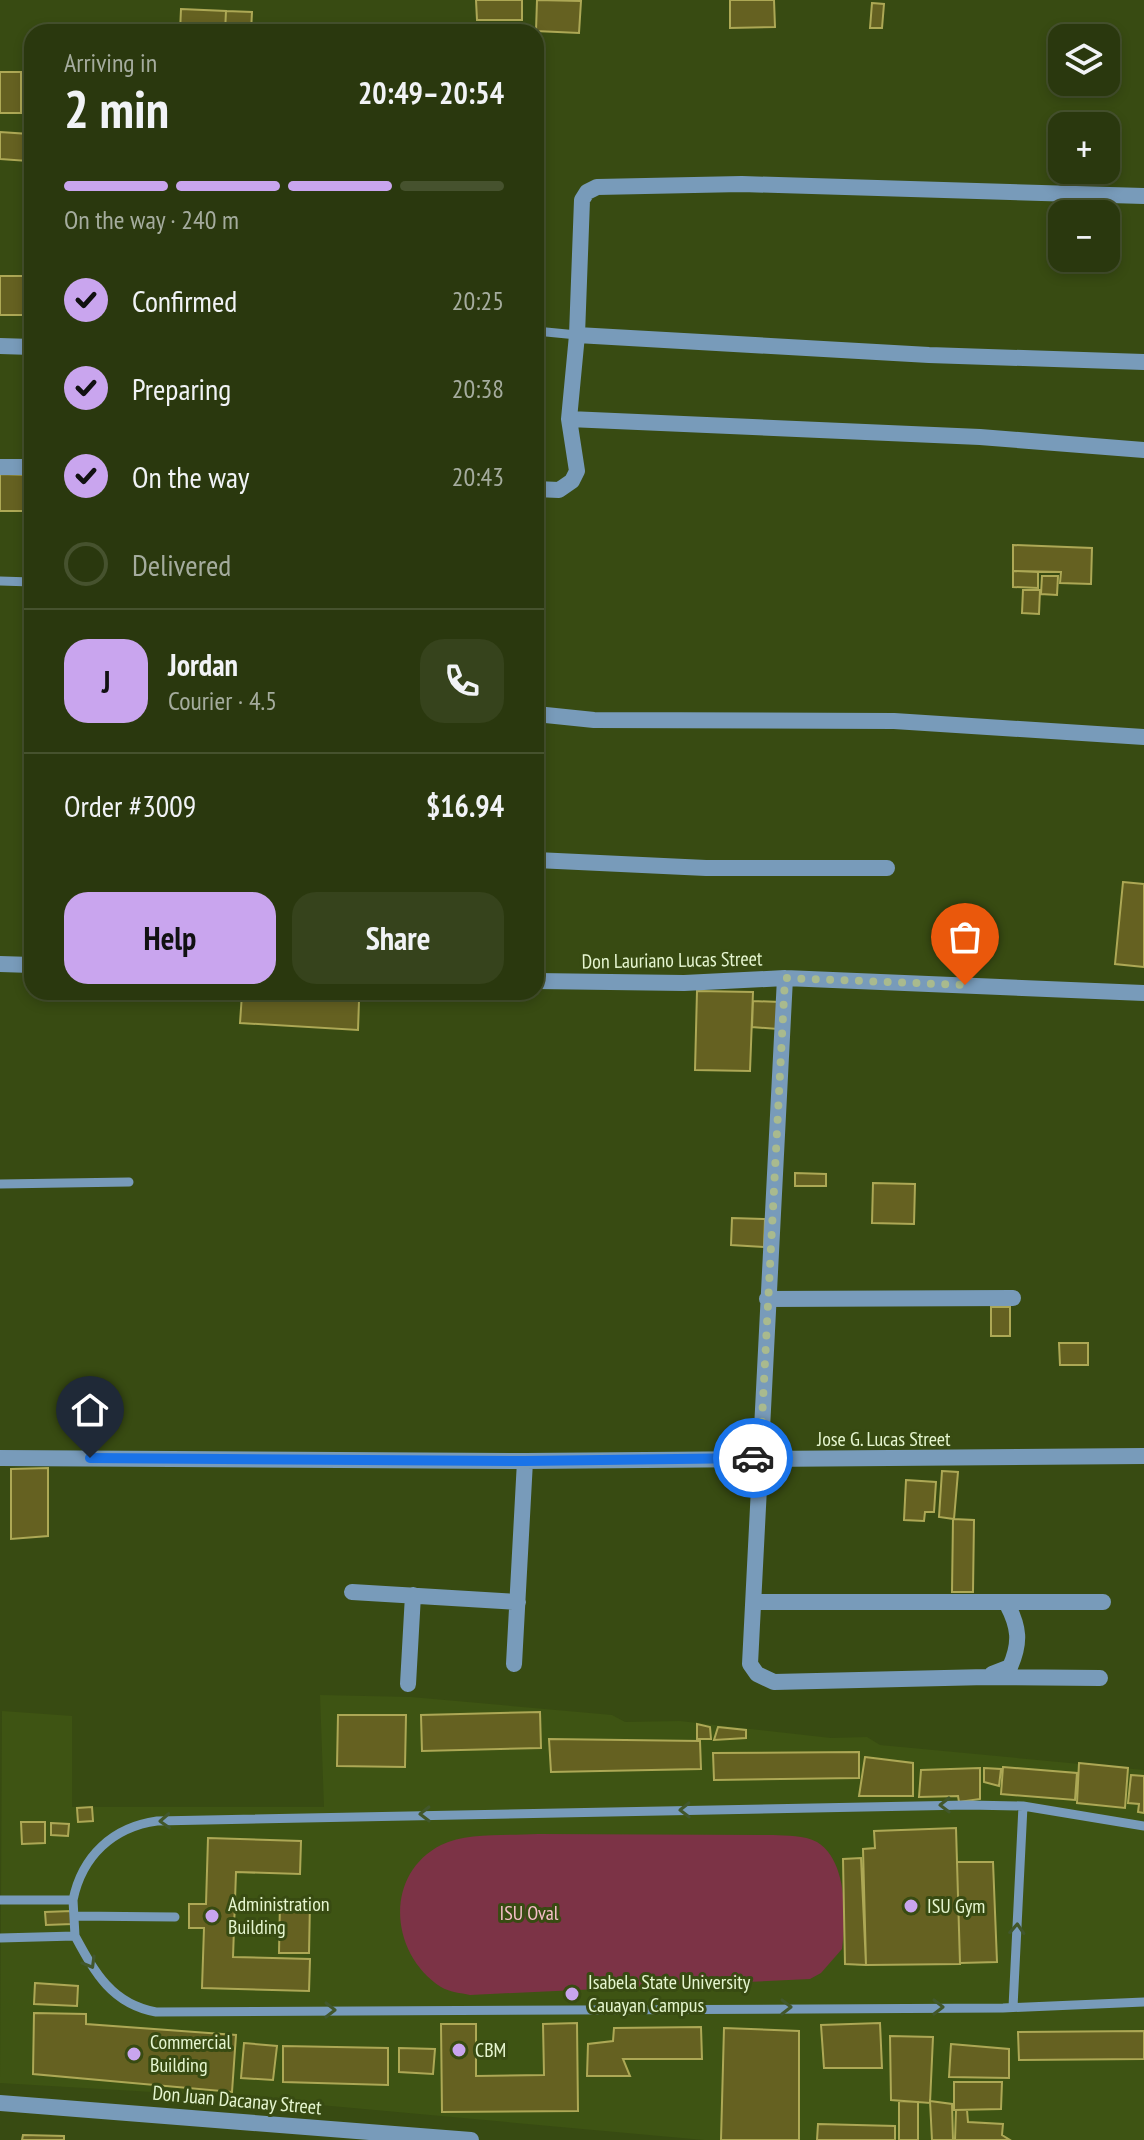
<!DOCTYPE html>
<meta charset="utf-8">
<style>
body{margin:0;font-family:"PT Sans Narrow",sans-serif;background:#36431c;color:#f1f3f6;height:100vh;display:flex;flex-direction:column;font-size:30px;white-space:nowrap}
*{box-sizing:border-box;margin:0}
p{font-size:26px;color:#a5ac9e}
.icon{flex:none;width:44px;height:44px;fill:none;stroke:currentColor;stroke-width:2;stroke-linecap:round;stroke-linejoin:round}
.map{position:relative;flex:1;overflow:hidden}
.side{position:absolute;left:24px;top:24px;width:520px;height:976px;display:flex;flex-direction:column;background:#2a380e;border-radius:24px;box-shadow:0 4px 12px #0003,0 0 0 2px #46522e}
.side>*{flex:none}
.controls{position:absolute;left:1048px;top:24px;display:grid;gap:16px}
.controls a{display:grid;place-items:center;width:72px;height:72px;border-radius:16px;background:#2a380e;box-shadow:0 4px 12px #0003,0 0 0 2px #46522e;font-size:40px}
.pin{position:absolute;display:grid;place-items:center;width:68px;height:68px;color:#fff;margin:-82px -34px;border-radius:50% 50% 50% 0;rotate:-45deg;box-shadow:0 0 8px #0007}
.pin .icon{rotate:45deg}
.courier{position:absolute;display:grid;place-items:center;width:80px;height:80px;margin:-40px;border:6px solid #1a73e8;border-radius:50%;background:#fff;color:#222;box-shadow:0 2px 10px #0007}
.overview em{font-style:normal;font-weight:700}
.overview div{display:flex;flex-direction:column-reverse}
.overview{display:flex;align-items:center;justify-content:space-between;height:136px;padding:0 40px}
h1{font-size:52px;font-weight:700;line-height:60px}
.bar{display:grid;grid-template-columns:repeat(4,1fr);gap:12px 8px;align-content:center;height:96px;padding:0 40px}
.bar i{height:10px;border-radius:6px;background:#46522e}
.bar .active{background:#c9a5ee}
.bar p{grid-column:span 4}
.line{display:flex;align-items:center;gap:20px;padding:0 40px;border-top:2px solid #46522e}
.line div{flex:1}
.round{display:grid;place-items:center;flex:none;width:84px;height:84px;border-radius:24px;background:#36431c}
ol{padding:0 40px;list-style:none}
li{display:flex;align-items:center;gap:24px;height:88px}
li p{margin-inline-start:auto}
li .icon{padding:8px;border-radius:50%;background:#c9a5ee;color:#111;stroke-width:4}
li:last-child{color:#a5ac9e}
li i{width:44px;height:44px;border:4px solid #46522e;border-radius:50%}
.button{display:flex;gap:16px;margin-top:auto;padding:16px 40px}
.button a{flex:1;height:92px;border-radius:24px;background:#c9a5ee;color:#111;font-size:32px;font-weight:700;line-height:92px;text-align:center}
.button a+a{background:#36431c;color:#f1f3f6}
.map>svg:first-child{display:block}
.built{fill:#3e5413}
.green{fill:#7c3346}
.building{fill:#656121;stroke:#ada855;stroke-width:2}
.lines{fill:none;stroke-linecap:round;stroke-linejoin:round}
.service{stroke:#789bba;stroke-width:9}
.minor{stroke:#789bba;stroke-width:16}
.tertiary{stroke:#789bba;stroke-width:16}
.oneway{stroke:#42572b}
.done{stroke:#a9ba8e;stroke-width:8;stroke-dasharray:0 14.4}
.route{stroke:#1a73e8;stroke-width:10}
.poi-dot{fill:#c9a5ee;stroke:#384b12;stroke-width:3}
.labels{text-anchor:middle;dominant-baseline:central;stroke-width:6;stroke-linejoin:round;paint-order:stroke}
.street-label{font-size:20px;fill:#e6f6d0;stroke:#384b12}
.poi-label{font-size:20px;fill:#e6f6d0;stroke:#384b12;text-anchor:start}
.park-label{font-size:20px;fill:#f7bfc9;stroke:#384b12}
</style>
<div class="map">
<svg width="1144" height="2140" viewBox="0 0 1144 2140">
<rect width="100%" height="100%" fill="#384b12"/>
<!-- built -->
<path class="built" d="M320,1695l91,2 201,18 13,7 55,-1 151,17 36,-1 13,8 264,25v370h-440l-484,-44 -220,-13 2,-372 70,5v91h252z"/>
<!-- green -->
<path class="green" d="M538,1834l235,1c14,1 31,0 44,7 31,19 29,76 25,107l-21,24 -11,6 -340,16c-9,-2 -21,-3 -29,-8 -51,-33 -58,-112 0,-142 26,-13 68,-9 97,-11z"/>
<!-- building -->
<path class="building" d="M476,0h46v20h-45z
M537,0l44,1 -2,32 -43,-2z
M730,0h44l1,27 -45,1z
M872,3l12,1 -2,24h-12z
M181,9l45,2 -1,21h-45z
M226,11l26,1 -1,20h-26z
M0,72h21v41h-21z
M0,132l29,2 -1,27 -28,-2z
M0,276h32v39h-32z
M0,474l32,1v36h-32z
M1013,545l79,3 -1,36 -31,-1 1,-11 -48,-1z
M1013,571l25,1v16l-25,-1z
M1042,576h16l-1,19 -16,-1z
M1023,590h17l-1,24 -17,-1z
M1123,882l21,2v83l-29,-3z
M697,991l56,1 -3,79 -55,-1z
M242,994l117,7 -1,29 -118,-7z
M753,1001l27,1 -2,27 -26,-2z
M795,1173l31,1v12h-31z
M873,1183l42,1 -1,40 -42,-1z
M732,1218l33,1 -1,28 -33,-2z
M991,1307h19v29h-19z
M1059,1343h29v22h-28z
M48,1468v68l-37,3v-70z
M942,1471l16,1 -4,47 -15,-2z
M906,1480l30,2 -2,30h-9l-1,9 -20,-1z
M953,1519l21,1 -1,72h-21z
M540,1712l1,36 -119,3 -1,-36z
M338,1715h68l-1,52 -68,-1z
M697,1724l13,3 1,12h-14z
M718,1727l28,3v8l-32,2z
M549,1739l151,2 1,28 -150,3z
M859,1752v26l-145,2 -1,-27z
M865,1757l48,6v33h-54z
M1079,1763l49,5 -3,40 -48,-5z
M1003,1767l74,6 -2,27 -74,-6z
M980,1768v31l-21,3 -1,-6 -39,1 2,-27z
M984,1768l17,1 -2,17 -15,-4z
M1131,1775l13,1v37l-6,-1 1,-8 -11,-1z
M92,1807l1,14 -15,1 -1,-14z
M21,1822h24v21l-23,1z
M51,1823l18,1 -1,12 -17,-1z
M956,1828l4,136 -94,1 -3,-116 12,-1 -1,-17z
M208,1838l93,3 -1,33 -64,-2 -3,85 77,2 -1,32 -107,-3 2,-60h-15v-24h17z
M861,1858l5,107 -21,-1 -2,-105z
M957,1862h36l4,100 -37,1z
M280,1902h30l-1,51h-30z
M71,1911l1,13 -26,1 -1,-13z
M35,1983l43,3 -1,20 -43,-2z
M34,2013l52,1v10l150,11 -4,57 -199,-18z
M577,2023l1,88 -136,1 -1,-88h35v52l68,-1 -1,-51z
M880,2023l2,45h-58l-3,-43z
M701,2027l1,32h-79l7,17h-43l1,-32 25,-3 1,-13z
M724,2028l75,3v109h-78z
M1144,2031v28l-125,1 -1,-28z
M890,2036l43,1 -3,66 -39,-3z
M244,2043l33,3 -4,34 -32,-2z
M951,2044l58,5v29l-60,-1z
M283,2046l105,2v37l-105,-3z
M399,2048l36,1 -2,25 -34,-2z
M954,2082h48l-1,27 -47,1z
M899,2101l19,1v38h-19z
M930,2101l22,3 1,36h-21z
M956,2110h11l1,12 35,2 -1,11 8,5h-55z
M818,2124l77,2v14h-78z
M23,2135l41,1v4h-42z"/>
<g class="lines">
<!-- service -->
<path class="service" d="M536,331l41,4
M0,581l32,1
M0,1184l129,-2
M0,1900h73c9,-44 40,-73 84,-79l811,-16 55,1 121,20
M73,1900l2,36
M74,1916l101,1
M0,1938l75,-2c20,37 37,68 81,76l847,-4 141,-6
M1013,2007l10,-201"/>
<!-- minor -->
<path class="minor" d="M577,335l5,-135 5,-8 10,-5 145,-3 402,12
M0,346l32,1
M569,419l411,18 164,13
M0,467h32
M536,489l23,1 13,-9 5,-10 -8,-52 8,-84 352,20 215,7
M536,714l58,6 300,1 250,16
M536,860l170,8h181
M0,964l32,1
M785,978l-35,686 7,10 17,8 213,-5 113,1
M536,981l148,2 101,-5 359,15
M767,1299l246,-1
M0,1458l525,3 619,-5
M352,1592l166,10
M754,1602h349
M514,1664l11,-203
M992,1674l18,-7c11,-25 9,-40 -3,-63
M408,1684l5,-89"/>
<!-- tertiary -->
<path class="tertiary" d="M0,2103l471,37"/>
</g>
<!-- one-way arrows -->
<defs><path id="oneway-chevron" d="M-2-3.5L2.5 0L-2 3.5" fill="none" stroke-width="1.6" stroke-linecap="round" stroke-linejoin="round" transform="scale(2)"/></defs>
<g class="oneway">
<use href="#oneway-chevron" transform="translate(945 1805) rotate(179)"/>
<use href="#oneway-chevron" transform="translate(685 1810) rotate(179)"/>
<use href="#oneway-chevron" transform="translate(425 1814) rotate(179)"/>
<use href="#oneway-chevron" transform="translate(165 1821) rotate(177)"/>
<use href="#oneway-chevron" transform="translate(1017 1929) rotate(-87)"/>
<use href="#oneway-chevron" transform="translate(90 1963) rotate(60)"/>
<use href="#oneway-chevron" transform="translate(786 2007)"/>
<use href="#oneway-chevron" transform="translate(938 2007)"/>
<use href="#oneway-chevron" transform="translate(330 2010)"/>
</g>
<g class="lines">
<!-- done -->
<path class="done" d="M753,1458h7l25,-480 180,7"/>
<!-- route -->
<path class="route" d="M90,1458l435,3 228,-3"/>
</g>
<!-- markers -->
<g class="poi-dot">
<circle cx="911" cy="1906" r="8"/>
<circle cx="212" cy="1916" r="8"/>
<circle cx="572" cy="1994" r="8"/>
<circle cx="459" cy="2050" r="8"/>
<circle cx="134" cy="2054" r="8"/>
</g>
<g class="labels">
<!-- street labels -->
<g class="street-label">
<text transform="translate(672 960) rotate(-1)">Don Lauriano Lucas Street</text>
<text x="884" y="1439">Jose G. Lucas Street</text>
<text transform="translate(237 2100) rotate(5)">Don Juan Dacanay Street</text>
</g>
<!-- poi labels -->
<g class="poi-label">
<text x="228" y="1904">Administration<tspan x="228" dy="23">Building</tspan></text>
<text x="927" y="1906">ISU Gym</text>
<text x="588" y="1982">Isabela State University<tspan x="588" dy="23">Cauayan Campus</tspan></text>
<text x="150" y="2042">Commercial<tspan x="150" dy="23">Building</tspan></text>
<text x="475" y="2050">CBM</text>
</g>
<!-- park labels -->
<g class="park-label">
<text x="529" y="1913">ISU Oval</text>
</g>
</g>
</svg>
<div class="controls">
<a><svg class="icon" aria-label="layers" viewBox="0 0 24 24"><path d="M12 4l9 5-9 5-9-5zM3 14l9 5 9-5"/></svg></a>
<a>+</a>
<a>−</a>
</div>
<div class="pin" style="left:965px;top:985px;background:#ea580c"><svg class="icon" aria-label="bag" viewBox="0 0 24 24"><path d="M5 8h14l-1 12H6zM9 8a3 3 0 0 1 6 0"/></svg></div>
<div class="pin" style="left:90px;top:1458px;background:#1f2937"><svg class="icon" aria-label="home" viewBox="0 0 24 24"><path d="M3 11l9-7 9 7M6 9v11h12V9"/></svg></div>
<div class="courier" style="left:753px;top:1458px"><svg class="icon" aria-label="car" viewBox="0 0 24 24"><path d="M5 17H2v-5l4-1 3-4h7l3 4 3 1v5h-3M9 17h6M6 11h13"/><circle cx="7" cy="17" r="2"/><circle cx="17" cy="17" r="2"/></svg></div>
<section class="side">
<div class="overview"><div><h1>2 min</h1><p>Arriving in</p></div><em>20:49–20:54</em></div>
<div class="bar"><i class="active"></i><i class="active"></i><i class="active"></i><i></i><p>On the way · 240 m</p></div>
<ol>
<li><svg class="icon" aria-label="check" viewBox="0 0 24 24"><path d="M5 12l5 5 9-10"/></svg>Confirmed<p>20:25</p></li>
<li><svg class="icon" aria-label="check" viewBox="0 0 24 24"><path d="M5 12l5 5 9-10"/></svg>Preparing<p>20:38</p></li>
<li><svg class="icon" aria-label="check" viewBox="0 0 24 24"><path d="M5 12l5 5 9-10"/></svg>On the way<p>20:43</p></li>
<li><i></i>Delivered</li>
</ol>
<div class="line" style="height:144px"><b class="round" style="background:#c9a5ee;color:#111">J</b><div><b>Jordan</b><p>Courier · 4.5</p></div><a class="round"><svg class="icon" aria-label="phone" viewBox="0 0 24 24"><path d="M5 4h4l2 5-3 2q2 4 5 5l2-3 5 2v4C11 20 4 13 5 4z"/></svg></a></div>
<div class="line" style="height:104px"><div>Order #3009</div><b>$16.94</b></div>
<div class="button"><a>Help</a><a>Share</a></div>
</section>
</div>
